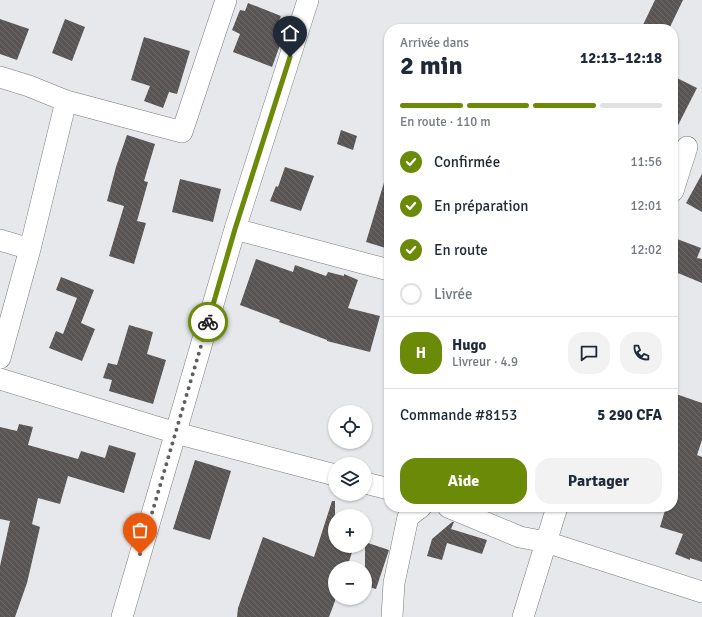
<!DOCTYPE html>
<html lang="fr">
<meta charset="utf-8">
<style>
body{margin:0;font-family:Signika,sans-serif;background:#f2f2f3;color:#1f2937;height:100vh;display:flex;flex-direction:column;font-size:15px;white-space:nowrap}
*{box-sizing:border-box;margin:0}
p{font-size:13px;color:#747a83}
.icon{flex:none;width:22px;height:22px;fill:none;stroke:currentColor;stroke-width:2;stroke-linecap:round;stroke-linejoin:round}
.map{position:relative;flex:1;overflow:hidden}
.details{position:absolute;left:384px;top:24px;width:294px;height:488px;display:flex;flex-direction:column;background:#fff;border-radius:16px;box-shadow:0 1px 3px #0004}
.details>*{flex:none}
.controls{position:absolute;left:328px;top:405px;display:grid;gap:8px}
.controls a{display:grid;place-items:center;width:44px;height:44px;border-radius:50%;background:#fff;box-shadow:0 1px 3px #0004;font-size:20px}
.pin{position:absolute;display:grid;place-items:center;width:34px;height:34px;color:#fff;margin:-41px -17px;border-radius:50% 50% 50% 0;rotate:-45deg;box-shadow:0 0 4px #0007}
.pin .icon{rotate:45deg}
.courier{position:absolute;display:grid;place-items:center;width:40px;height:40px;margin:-20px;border:3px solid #6b8a08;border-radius:50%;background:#fff;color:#222;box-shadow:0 1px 5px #0007}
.headline em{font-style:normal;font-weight:800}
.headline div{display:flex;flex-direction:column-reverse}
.headline{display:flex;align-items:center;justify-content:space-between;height:68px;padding:0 16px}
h1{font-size:26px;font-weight:800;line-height:30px}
.bar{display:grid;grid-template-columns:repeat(4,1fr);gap:6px 4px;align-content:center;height:48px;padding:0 16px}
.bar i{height:5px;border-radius:3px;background:#e0e1e3}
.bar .on{background:#6b8a08}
.bar p{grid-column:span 4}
.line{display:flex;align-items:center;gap:10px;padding:0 16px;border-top:1px solid #e0e1e3}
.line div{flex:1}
.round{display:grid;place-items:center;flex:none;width:42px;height:42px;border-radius:16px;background:#f2f2f3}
ol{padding:0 16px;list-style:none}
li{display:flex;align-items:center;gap:12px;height:44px}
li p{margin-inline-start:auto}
li .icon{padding:4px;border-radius:50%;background:#6b8a08;color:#fff;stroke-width:4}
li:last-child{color:#747a83}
li i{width:22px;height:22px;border:2px solid #e0e1e3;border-radius:50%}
.cta{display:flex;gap:8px;margin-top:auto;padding:8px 16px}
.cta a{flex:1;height:46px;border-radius:16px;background:#6b8a08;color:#fff;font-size:16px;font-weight:800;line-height:46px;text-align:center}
.cta a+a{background:#f2f2f3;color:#1f2937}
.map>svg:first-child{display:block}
.building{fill:url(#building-back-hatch)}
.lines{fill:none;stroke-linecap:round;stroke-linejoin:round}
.minor-casing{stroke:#797a7d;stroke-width:22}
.minor{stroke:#fff;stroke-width:21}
.done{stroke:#5e5f61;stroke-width:4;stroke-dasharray:0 7.2}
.route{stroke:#6b8a08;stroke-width:5}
</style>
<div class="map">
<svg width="702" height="617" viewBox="0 0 702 617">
<defs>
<pattern id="building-back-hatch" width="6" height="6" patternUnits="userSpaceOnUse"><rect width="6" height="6" fill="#595554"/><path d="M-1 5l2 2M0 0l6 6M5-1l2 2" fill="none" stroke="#6c6968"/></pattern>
</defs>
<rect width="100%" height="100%" fill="#e7e8eb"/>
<!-- building -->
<path class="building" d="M655,0h28l-14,29h-28z
M248,3l33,13 -4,9 9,4 -14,38 -39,-15 7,-18 -8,-4 8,-20 5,1z
M0,19l29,10 -12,31 -17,-6z
M65,19l20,8 -13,34 -20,-8z
M144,37l46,14 -13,43 -8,-2 -6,16 -19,-7 6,-15 -19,-6z
M673,76l24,12 -24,47z
M341,130l16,6 -4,14 -16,-6z
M127,135l28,9 -11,37 4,1 -11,39 9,2 -12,41 -25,-8 15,-50 -17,-5 9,-34z
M285,167l29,9 -13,35 -31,-10 6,-15 2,1z
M702,174v38l-16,-9z
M386,176l3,1v72l-23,-7z
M180,179l41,10 -8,33 -41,-10z
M677,239l24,9 -4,10 5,1v24l-29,-12v-22z
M256,259l37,13 2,-7 31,11 2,-4 16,4v-2l14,6 -10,28 32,8 -10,36 -43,-11v-1l-48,-18 1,-2 -40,-15z
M61,277l33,13 -13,33 14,6 -13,32 -33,-13 7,-17 7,3 14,-36 -21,-8z
M129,325l24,7 -6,22 19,6 -13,44 -44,-13 3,-11 -9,-2 5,-15 9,2z
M673,393l29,10v37l-5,15 5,2v105l-12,-4v2l-15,-6 8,-20 -23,-7 6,-20h7z
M19,424l14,3 -5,18 50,14 3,-8 24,7 4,-13 27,8 -12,40 -56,-17 -8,28 -22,-6 -6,26 8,3 -13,56 -12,34h-15v-51l10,-45 -10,-2v-92l17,4z
M195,460l36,11 -21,69 -37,-11z
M332,501h3v45h19l-7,22h-12v33l-6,16h-92l1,-9 25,-71 51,20z
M452,522h2l-3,7 36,11 -5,14 -35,-11 -5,17 -15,-4 5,-17z
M365,542l24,8 -13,39 -11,-3z"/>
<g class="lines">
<!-- minor casing -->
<g class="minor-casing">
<path id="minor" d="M0,77l29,9 37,15 116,31 44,-132
M673,191l14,-44
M235,229l154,41
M0,240l30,9
M0,358l30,-109 36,-148
M0,379l176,54 159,42
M365,483l24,6
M448,507l72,30 26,5 156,50
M122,617l113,-388 73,-229
M392,617l2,-34 14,-66 13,-10
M523,617l34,-110"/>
</g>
<!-- minor -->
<use href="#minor" class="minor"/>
</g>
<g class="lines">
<!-- done -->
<path class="done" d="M140,554l68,-232"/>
<!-- route -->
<path class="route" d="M208,322l27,-93 55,-172"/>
</g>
</svg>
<div class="controls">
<a><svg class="icon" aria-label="locate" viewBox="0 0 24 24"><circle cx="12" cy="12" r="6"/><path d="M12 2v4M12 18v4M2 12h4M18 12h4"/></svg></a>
<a><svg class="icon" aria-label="layers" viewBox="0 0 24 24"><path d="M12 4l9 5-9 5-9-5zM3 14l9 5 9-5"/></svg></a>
<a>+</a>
<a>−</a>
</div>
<div class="pin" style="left:140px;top:554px;background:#ea580c"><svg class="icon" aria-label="bag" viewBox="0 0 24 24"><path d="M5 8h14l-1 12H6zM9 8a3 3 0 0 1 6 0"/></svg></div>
<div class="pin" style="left:290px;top:57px;background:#1f2937"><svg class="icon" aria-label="home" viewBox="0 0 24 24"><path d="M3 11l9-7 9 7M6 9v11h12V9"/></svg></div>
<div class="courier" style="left:208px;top:322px"><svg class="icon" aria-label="bike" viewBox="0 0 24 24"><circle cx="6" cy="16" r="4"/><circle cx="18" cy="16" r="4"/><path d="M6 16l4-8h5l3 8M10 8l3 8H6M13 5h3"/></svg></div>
<section class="details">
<div class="headline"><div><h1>2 min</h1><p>Arrivée dans</p></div><em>12:13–12:18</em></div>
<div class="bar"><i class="on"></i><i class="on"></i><i class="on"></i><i></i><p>En route · 110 m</p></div>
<ol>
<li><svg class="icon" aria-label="check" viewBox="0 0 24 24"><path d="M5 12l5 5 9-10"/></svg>Confirmée<p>11:56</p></li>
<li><svg class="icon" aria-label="check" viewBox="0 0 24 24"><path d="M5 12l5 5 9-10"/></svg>En préparation<p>12:01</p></li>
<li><svg class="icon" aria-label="check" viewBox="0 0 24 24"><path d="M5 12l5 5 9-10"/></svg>En route<p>12:02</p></li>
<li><i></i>Livrée</li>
</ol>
<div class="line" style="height:72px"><b class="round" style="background:#6b8a08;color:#fff">H</b><div><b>Hugo</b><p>Livreur · 4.9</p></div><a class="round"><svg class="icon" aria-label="chat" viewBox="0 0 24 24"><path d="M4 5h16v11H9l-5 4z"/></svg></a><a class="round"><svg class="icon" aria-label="phone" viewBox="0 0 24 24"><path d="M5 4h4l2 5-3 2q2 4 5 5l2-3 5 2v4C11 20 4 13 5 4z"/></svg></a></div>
<div class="line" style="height:52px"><div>Commande #8153</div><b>5 290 CFA</b></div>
<div class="cta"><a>Aide</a><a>Partager</a></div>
</section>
</div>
